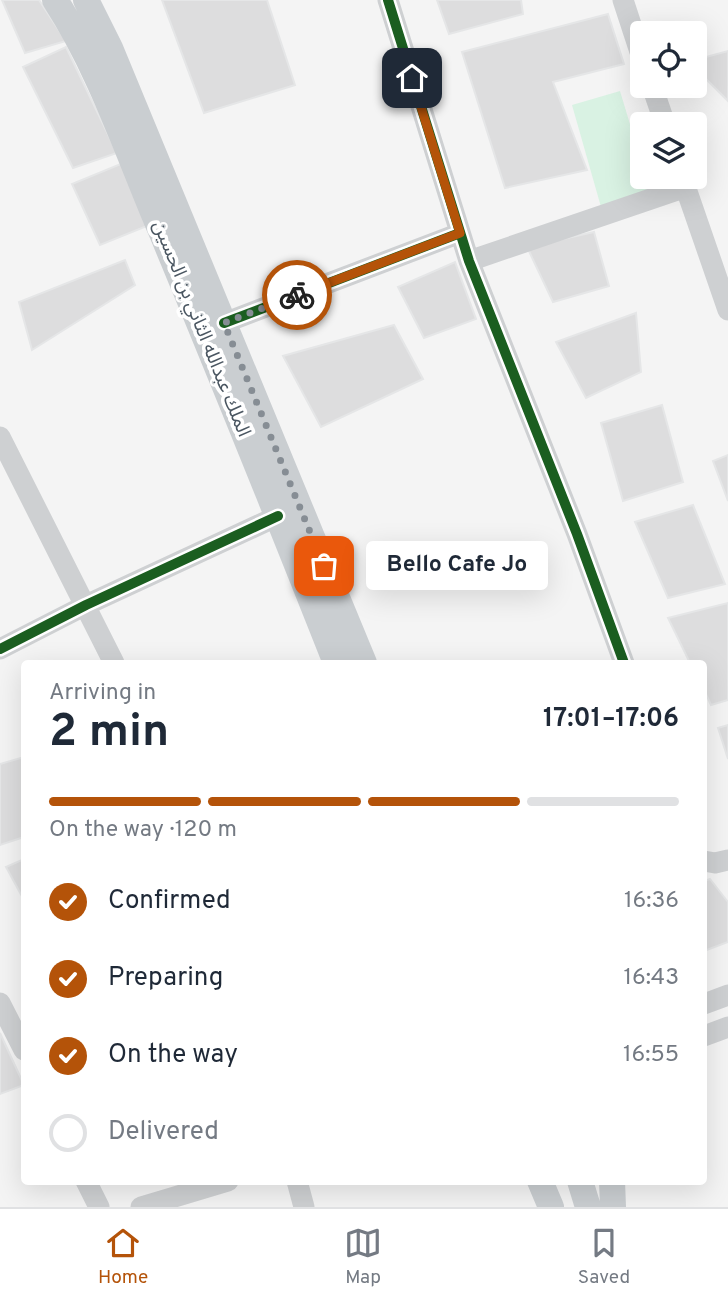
<!DOCTYPE html>
<meta charset="utf-8">
<style>
body{margin:0;font-family:Overpass,"Noto Sans Arabic",sans-serif;background:#f2f2f3;color:#1f2937;height:100vh;display:flex;flex-direction:column;font-size:26px;white-space:nowrap}
*{box-sizing:border-box;margin:0}
p{font-size:23px;color:#747a83}
.icon{flex:none;width:38px;height:38px;fill:none;stroke:currentColor;stroke-width:2;stroke-linecap:round;stroke-linejoin:round}
.map{position:relative;flex:1;overflow:hidden}
.panel{position:absolute;left:21px;top:660px;width:686px;height:525px;display:flex;flex-direction:column;background:#fff;border-radius:7px;box-shadow:0 7px 28px #0002}
.panel>*{flex:none}
.controls{position:absolute;left:630px;top:21px;display:grid;gap:14px}
.controls a{display:grid;place-items:center;width:77px;height:77px;border-radius:7px;background:#fff;box-shadow:0 7px 28px #0002;font-size:35px}
.pin{position:absolute;display:grid;place-items:center;width:60px;height:60px;color:#fff;margin:-30px;border-radius:14px;box-shadow:0 4px 10px #0006}
.courier{position:absolute;display:grid;place-items:center;width:70px;height:70px;margin:-35px;border:5px solid #b45309;border-radius:50%;background:#fff;color:#222;box-shadow:0 2px 9px #0007}
.bubble{position:absolute;height:49px;border-radius:7px;background:#fff;box-shadow:0 7px 28px #0002;font-size:23px;font-weight:700;line-height:49px;text-align:center}
.headline em{font-style:normal;font-weight:700}
.headline div{display:flex;flex-direction:column-reverse}
.headline{display:flex;align-items:center;justify-content:space-between;height:119px;padding:0 28px}
h1{font-size:46px;font-weight:700;line-height:52px}
.bar{display:grid;grid-template-columns:repeat(4,1fr);gap:10px 7px;align-content:center;height:84px;padding:0 28px}
.bar i{height:9px;border-radius:5px;background:#e0e1e3}
.bar .current{background:#b45309}
.bar p{grid-column:span 4}
ol{padding:0 28px;list-style:none}
li{display:flex;align-items:center;gap:21px;height:77px}
li p{margin-inline-start:auto}
li .icon{padding:7px;border-radius:50%;background:#b45309;color:#fff;stroke-width:4}
li:last-child{color:#747a83}
li i{width:38px;height:38px;border:4px solid #e0e1e3;border-radius:50%}
.tab-bar{display:flex;justify-content:space-around;align-items:center;height:98px;border-top:2px solid #e0e1e3;background:#fff;font-size:19px;color:#747a83}
.tab-bar a{display:grid;justify-items:center;gap:4px}
.tab-bar .current{color:#b45309}
.map>svg:first-child{display:block}
.green{fill:#d9f2e3}
.building{fill:#ddddde;stroke:#e5e6e7;stroke-width:2}
.lines{fill:none;stroke-linecap:round;stroke-linejoin:round}
.minor{stroke:#ced0d2;stroke-width:21}
.major{stroke:#caced1;stroke-width:26}
.cycleway-casing{stroke:#fff;stroke-width:15}
.cycleway{stroke:#1b5e20;stroke-width:10}
.done{stroke:#868d94;stroke-width:7;stroke-dasharray:0 12.6}
.route{stroke:#b45309;stroke-width:9}
.labels{text-anchor:middle;dominant-baseline:central;stroke-width:7;stroke-linejoin:round;paint-order:stroke}
.street-label{font-size:19px;fill:#4a5661;stroke:#fff}
</style>
<div class="map">
<svg width="728" height="1207" viewBox="0 0 728 1207">
<rect width="100%" height="100%" fill="#f4f4f4"/>
<!-- green -->
<path class="green" d="M620,91l22,73v13h4l4,12 -49,18 -29,-102z"/>
<!-- building -->
<path class="building" d="M2,0h37l27,41 -41,12z
M162,0h105l28,85 -91,28z
M437,0h84l2,14 -74,20z
M608,14l16,50 -71,18 34,88 -82,18 -43,-136z
M66,47l51,106 -44,15 -50,-101z
M728,51v50l-33,-33v-8z
M123,163l24,63 -47,19 -28,-61z
M594,232l15,54 -56,16 -26,-55z
M125,260l10,25 -103,65 -13,-48z
M455,262l21,57 -52,19 -26,-51z
M636,313l5,59 -55,26 -30,-56z
M394,325l29,54 -102,48 -38,-71z
M662,405l21,77 -60,19 -22,-78z
M728,455v46l-15,-40z
M693,505l32,79 -57,14 -33,-76z
M728,603v97l-17,5 -7,-15v-27h-14l-22,-45z
M728,725v34l-10,-31z
M24,757v80l-24,8v-81z
M24,859v41l-18,-33z
M710,879l18,23v40l-24,9v-70z
M0,1033l24,52 -24,9z"/>
<g class="lines">
<!-- minor -->
<path class="minor" d="M388,0l81,261 108,273 47,129
M623,0l19,58
M652,86l13,38
M682,177l46,133
M469,261l217,-74
M224,323l236,-90
M0,437l114,226
M0,649l86,-44 192,-89
M704,861l11,2 13,-3
M0,1003l24,47
M704,1004l24,-9
M704,1036l24,-9
M86,1181l13,26
M297,1181l7,26
M141,1207l87,-26"/>
<!-- major -->
<path class="major" d="M55,0c46,71 73,154 106,231 60,144 118,288 175,432
M86,0l24,48 254,615
M540,1181l11,26
M580,1181l8,26
M612,1181l1,26"/>
<!-- cycleway casing -->
<g class="cycleway-casing">
<path id="cycleway" d="M388,0l81,261 108,273 47,129
M224,323l236,-90
M0,649l86,-44 192,-89"/>
</g>
<!-- cycleway -->
<use href="#cycleway" class="cycleway"/>
</g>
<g class="lines">
<!-- done -->
<path class="done" d="M297,295l-73,28 100,243"/>
<!-- route -->
<path class="route" d="M297,295l163,-62 -48,-155"/>
</g>
<g class="labels">
<!-- street labels -->
<g class="street-label">
<text transform="translate(201 329) rotate(68)">الملك عبدالله الثاني بن الحسين</text>
</g>
</g>
</svg>
<div class="controls">
<a><svg class="icon" aria-label="locate" viewBox="0 0 24 24"><circle cx="12" cy="12" r="6"/><path d="M12 2v4M12 18v4M2 12h4M18 12h4"/></svg></a>
<a><svg class="icon" aria-label="layers" viewBox="0 0 24 24"><path d="M12 4l9 5-9 5-9-5zM3 14l9 5 9-5"/></svg></a>
</div>
<div class="pin" style="left:324px;top:566px;background:#ea580c"><svg class="icon" aria-label="bag" viewBox="0 0 24 24"><path d="M5 8h14l-1 12H6zM9 8a3 3 0 0 1 6 0"/></svg></div>
<div class="pin" style="left:412px;top:78px;background:#1f2937"><svg class="icon" aria-label="home" viewBox="0 0 24 24"><path d="M3 11l9-7 9 7M6 9v11h12V9"/></svg></div>
<div class="courier" style="left:297px;top:295px"><svg class="icon" aria-label="bike" viewBox="0 0 24 24"><circle cx="6" cy="16" r="4"/><circle cx="18" cy="16" r="4"/><path d="M6 16l4-8h5l3 8M10 8l3 8H6M13 5h3"/></svg></div>
<div class="bubble" style="left:366px;top:541px;width:182px">Bello Cafe Jo</div>
<section class="panel">
<div class="headline"><div><h1>2 min</h1><p>Arriving in</p></div><em>17:01–17:06</em></div>
<div class="bar"><i class="current"></i><i class="current"></i><i class="current"></i><i></i><p>On the way · 120 m</p></div>
<ol>
<li><svg class="icon" aria-label="check" viewBox="0 0 24 24"><path d="M5 12l5 5 9-10"/></svg>Confirmed<p>16:36</p></li>
<li><svg class="icon" aria-label="check" viewBox="0 0 24 24"><path d="M5 12l5 5 9-10"/></svg>Preparing<p>16:43</p></li>
<li><svg class="icon" aria-label="check" viewBox="0 0 24 24"><path d="M5 12l5 5 9-10"/></svg>On the way<p>16:55</p></li>
<li><i></i>Delivered</li>
</ol>
</section>
</div>
<nav class="tab-bar">
<a class="current"><svg class="icon" aria-label="home" viewBox="0 0 24 24"><path d="M3 11l9-7 9 7M6 9v11h12V9"/></svg>Home</a>
<a><svg class="icon" aria-label="map" viewBox="0 0 24 24"><path d="M3 6l6-2 6 2 6-2v14l-6 2-6-2-6 2zM9 4v14M15 6v14"/></svg>Map</a>
<a><svg class="icon" aria-label="saved" viewBox="0 0 24 24"><path d="M7 4h10v16l-5-4-5 4z"/></svg>Saved</a>
</nav>
